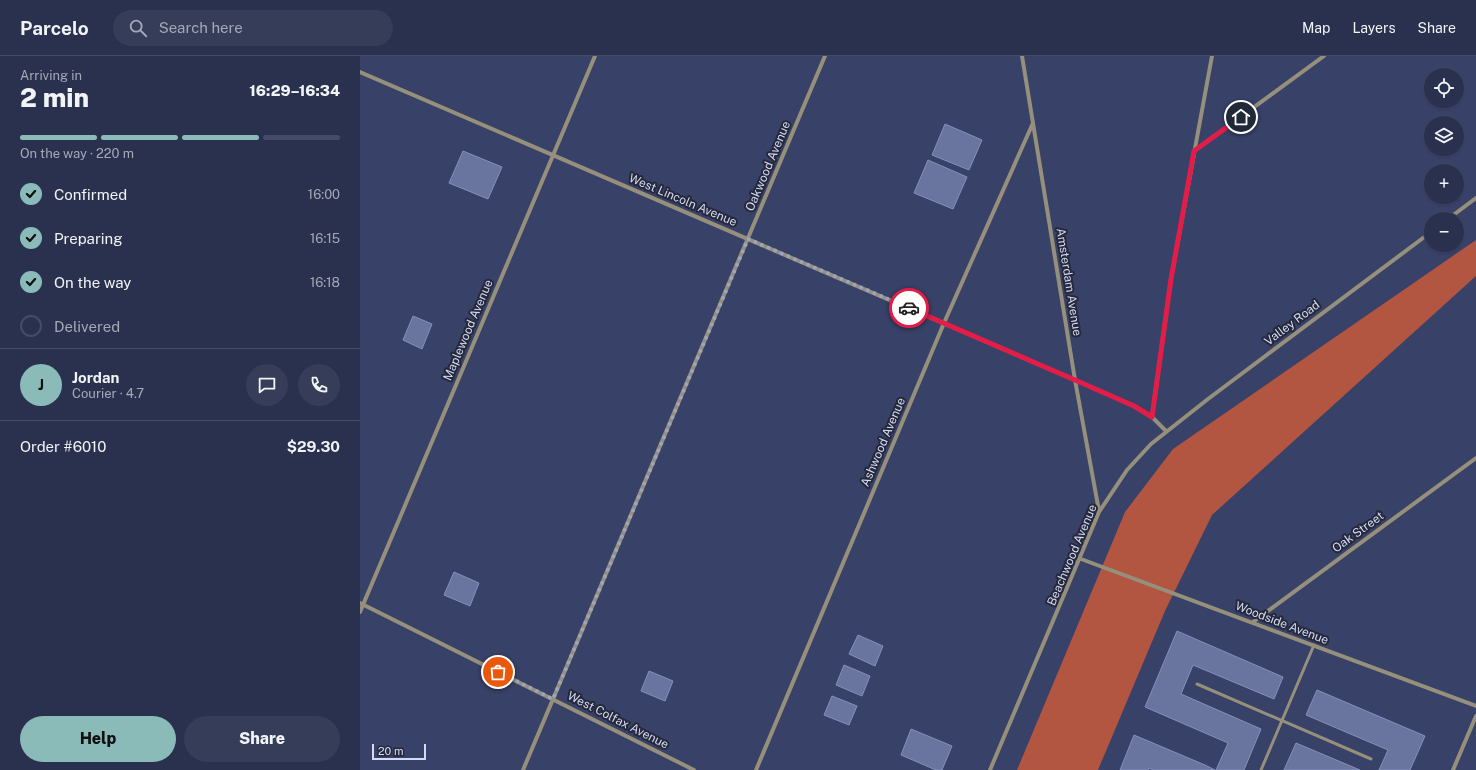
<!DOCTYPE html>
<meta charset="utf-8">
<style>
body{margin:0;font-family:"Public Sans",sans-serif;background:#363d58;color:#f1f3f6;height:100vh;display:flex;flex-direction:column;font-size:15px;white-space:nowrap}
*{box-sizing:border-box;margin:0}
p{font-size:13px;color:#a5a9b6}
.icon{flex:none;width:22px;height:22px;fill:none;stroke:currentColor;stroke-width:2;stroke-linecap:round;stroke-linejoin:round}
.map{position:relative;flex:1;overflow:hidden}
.drawer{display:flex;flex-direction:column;background:#2a314e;width:360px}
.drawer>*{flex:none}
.buttons{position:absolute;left:1064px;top:12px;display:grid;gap:8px}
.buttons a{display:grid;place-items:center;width:40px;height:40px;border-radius:50%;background:#2a314e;box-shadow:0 1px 3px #0004,0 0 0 1px #464c66;font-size:20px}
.scale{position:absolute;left:12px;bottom:10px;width:54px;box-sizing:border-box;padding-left:4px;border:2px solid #d4daf3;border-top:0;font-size:11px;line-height:14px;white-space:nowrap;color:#d4daf3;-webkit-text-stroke:3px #25293b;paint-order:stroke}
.pin{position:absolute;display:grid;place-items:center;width:34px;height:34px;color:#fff;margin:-17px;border:2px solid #fff;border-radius:50%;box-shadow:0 1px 4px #0007}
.courier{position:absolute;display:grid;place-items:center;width:40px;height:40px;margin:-20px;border:3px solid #e11d48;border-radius:50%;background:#fff;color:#222;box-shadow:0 1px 5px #0007}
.summary em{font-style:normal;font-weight:800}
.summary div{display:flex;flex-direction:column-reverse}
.summary{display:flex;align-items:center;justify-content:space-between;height:68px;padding:0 20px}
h1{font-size:26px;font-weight:800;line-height:30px}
.bar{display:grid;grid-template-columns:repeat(4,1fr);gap:6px 4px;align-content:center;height:48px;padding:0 20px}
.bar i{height:5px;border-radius:3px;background:#464c66}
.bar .on{background:#8bbbb9}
.bar p{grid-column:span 4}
.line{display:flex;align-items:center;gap:10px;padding:0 20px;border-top:1px solid #464c66}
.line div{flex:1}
.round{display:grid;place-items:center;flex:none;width:42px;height:42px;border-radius:21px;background:#363d58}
ol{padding:0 20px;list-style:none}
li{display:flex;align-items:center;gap:12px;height:44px}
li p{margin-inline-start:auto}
li .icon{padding:4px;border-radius:50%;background:#8bbbb9;color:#111;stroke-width:4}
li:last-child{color:#a5a9b6}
li i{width:22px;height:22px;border:2px solid #464c66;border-radius:50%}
.cta{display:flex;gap:8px;margin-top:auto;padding:8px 20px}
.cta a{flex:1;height:46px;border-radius:24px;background:#8bbbb9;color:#111;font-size:16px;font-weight:800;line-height:46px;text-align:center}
.cta a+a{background:#363d58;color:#f1f3f6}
header{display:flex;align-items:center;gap:24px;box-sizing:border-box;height:56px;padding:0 20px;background:#2a314e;border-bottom:1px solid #464c66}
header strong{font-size:19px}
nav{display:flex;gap:22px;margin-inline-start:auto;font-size:14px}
.search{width:280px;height:36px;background:#363d58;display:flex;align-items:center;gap:10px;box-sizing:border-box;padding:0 14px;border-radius:22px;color:#a5a9b6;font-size:15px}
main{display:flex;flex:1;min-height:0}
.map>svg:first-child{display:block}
.forest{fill:#b25541}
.building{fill:#6a759f;stroke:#848fbb}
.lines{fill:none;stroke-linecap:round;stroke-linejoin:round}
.service{stroke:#958f7b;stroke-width:3}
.minor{stroke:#958f7b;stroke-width:4}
.done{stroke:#9da4c2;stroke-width:4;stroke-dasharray:0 7.2}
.route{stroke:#e11d48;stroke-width:5}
.labels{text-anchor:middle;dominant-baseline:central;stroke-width:4;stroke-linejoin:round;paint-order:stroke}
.street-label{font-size:12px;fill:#d4daf3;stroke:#25293b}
</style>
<header>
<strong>Parcelo</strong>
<div class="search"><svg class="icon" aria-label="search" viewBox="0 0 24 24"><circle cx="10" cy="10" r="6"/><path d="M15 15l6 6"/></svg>Search here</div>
<nav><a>Map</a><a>Layers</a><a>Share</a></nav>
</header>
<main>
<section class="drawer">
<div class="summary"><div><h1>2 min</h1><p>Arriving in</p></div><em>16:29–16:34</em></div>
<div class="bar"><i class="on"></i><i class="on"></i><i class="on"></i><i></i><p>On the way · 220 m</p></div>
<ol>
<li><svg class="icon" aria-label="check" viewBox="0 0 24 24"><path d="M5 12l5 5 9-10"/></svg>Confirmed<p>16:00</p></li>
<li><svg class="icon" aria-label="check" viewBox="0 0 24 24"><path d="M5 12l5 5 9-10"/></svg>Preparing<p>16:15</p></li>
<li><svg class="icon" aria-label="check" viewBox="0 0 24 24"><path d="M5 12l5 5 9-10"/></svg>On the way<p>16:18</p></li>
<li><i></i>Delivered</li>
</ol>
<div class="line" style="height:72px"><b class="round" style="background:#8bbbb9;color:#111">J</b><div><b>Jordan</b><p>Courier · 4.7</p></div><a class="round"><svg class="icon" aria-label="chat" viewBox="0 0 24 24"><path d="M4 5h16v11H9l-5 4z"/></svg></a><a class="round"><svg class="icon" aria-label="phone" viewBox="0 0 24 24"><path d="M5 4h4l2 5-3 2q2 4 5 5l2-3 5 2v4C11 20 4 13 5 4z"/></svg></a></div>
<div class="line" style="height:52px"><div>Order #6010</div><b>$29.30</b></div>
<div class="cta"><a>Help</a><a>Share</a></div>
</section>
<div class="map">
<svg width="1116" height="714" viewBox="0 0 1116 714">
<rect width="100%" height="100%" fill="#384168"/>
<!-- forest -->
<path class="forest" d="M1116,184v36l-264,239 -47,96 -67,159h-81l108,-258 48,-63z"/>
<!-- building -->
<path class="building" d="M585,68l37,16 -13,30 -37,-15z
M103,95l39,16 -14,32 -39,-16z
M568,104l39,17 -14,32 -39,-16z
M53,260l19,8 -10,25 -19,-9z
M94,516l25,11 -9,23 -26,-11z
M817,575l106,46 -9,22 -81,-34 -12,29 80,35 -17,41h-28l12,-27 -83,-36z
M498,579l25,11 -8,20 -26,-12z
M484,609l26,11 -8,20 -26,-11z
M289,615l24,10 -8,20 -24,-10z
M957,634l108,46 -15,34h-31l9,-20 -82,-35z
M472,640l25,10 -8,19 -25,-10z
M551,673l41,17 -10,24h-6l-35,-15z
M774,679l71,30 10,5h-62l-4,-2 -1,2h-28z
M936,687l64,27h-76z"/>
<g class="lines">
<!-- service -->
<path class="service" d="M837,628l174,75
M901,714l53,-125"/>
<!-- minor -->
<path class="minor" d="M662,0l53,324 24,131
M0,16l715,308 59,26 18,11
M834,95l130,-95
M1088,163l28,-21
M806,375l-14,-14 19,-138 41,-223
M721,503l395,147
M0,547l334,167
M0,556l235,-556
M893,566l223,-164
M163,714l302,-714
M396,714l188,-447 89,-200
M630,714l109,-258 28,-42 24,-26 57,-45 223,-167
M1093,714l23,-54"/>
</g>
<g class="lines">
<!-- done -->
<path class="done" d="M138,616l55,27 195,-460 161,69"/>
<!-- route -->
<path class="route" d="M549,252l166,72 59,26 18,11 19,-138 23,-128 47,-34"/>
</g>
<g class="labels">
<!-- street labels -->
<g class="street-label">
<text transform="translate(408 110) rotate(-67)">Oakwood Avenue</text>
<text transform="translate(323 144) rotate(23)">West Lincoln Avenue</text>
<text transform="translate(709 226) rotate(81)">Amsterdam Avenue</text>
<text transform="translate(932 267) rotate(-37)">Valley Road</text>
<text transform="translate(108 274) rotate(-67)">Maplewood Avenue</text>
<text transform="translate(523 386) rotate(-67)">Ashwood Avenue</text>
<text transform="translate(998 476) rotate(-36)">Oak Street</text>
<text transform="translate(712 499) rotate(-67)">Beachwood Avenue</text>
<text transform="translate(922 567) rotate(21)">Woodside Avenue</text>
<text transform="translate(258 664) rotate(27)">West Colfax Avenue</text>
</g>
</g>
</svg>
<div class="buttons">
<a><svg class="icon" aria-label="locate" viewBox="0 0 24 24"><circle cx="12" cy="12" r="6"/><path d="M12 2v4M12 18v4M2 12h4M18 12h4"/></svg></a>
<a><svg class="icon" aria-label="layers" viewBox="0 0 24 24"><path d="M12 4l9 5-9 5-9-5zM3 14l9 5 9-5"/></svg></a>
<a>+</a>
<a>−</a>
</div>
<div class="scale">20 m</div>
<div class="pin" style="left:138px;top:616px;background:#ea580c"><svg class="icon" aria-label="bag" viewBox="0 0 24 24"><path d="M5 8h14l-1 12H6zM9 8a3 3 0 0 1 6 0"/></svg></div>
<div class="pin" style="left:881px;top:61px;background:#1f2937"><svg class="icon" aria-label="home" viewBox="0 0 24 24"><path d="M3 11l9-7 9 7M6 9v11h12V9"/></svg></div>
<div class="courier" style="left:549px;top:252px"><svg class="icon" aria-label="car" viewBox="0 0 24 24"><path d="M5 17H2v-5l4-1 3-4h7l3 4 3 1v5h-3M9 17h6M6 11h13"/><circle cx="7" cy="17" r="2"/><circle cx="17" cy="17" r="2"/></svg></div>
</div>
</main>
